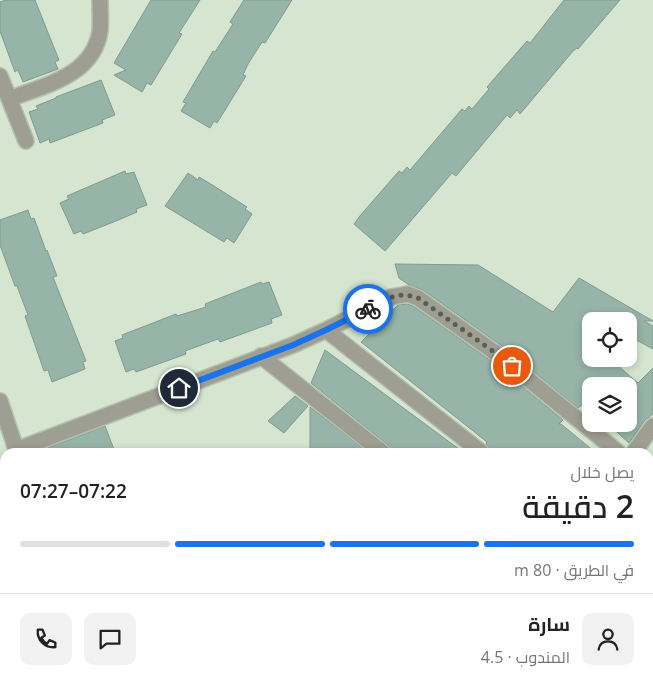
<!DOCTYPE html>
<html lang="ar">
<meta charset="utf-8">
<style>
body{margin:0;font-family:"Open Sans",Cairo,sans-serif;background:#f2f2f2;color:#222;direction:rtl;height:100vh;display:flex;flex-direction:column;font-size:19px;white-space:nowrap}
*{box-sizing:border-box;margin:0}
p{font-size:16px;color:#767676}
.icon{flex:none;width:28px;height:28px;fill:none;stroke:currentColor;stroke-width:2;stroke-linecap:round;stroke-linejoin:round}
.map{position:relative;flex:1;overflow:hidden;direction:ltr}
.side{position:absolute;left:0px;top:448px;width:654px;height:246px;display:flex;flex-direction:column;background:#fff;border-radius:15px 15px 0 0;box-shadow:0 2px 8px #0003;direction:rtl}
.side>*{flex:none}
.buttons{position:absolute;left:582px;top:312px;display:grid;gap:10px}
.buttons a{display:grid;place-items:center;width:55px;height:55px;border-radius:10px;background:#fff;box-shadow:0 2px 8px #0003;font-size:25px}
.pin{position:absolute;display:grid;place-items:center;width:42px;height:42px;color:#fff;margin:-21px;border:2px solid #fff;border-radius:50%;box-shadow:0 1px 5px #0007}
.courier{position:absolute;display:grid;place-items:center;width:50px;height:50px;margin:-25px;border:4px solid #1a73e8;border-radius:50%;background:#fff;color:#222;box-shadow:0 1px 6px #0007}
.head em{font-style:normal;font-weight:600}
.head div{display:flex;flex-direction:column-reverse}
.head{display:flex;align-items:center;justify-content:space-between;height:85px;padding:0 20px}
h1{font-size:32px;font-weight:600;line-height:38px}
.bar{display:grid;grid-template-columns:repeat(4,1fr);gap:8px 5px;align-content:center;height:60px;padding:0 20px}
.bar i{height:6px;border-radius:4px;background:#e0e0e0}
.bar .selected{background:#1a73e8}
.bar p{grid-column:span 4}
.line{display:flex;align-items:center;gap:12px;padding:0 20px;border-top:1px solid #e0e0e0}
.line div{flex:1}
.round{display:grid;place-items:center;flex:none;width:52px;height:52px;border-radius:10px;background:#f2f2f2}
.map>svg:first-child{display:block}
.building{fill:#97b4a9;stroke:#7f9b90}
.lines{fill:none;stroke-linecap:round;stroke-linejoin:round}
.street-casing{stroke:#b2c0ad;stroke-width:18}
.primary-casing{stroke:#b2c0ad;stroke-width:18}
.street{stroke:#9f9e93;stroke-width:15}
.primary{stroke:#696854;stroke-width:15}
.done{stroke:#566053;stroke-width:5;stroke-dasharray:0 9}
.route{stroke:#1a73e8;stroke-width:6}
</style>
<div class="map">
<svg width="653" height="693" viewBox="0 0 653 693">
<rect width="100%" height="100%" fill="#d5e5cf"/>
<!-- building -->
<path class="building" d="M6,0h29l24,60 -4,2 3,7 -35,13 -5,-12 -3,2 -15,-41v-29z
M151,0h49l-21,33 3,1 -31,51 -4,-2 -5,9 -28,-17 12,-5 -12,-7z
M244,0h48l-27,43 -3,-1 -14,22 -5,11 3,1 -29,47 -3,-2 -4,7 -29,-17 5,-8 -3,-1 30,-51 2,1 18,-28 -3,-2z
M564,0h56l-42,49 -1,-1 -4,3 -53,63 -3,-4 -7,8 -3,-3 -51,61 -4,-3 -67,78 -31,-27 5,-7 40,-46 3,2 5,-6 3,3 52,-61 3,2 4,-5 3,3 17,-20 -2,-2 40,-46 3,2z
M101,80l14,35 -13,5 1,3 -53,20 -1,-4 -9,4 -11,-31 9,-3 -2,-3 20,-8v-1z
M125,171l1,3 8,-2 13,33 -11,4 1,3 -21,9 -33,13 -2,-3 -7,3 -14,-31 9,-4 -2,-3z
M188,173l10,7 1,-3 15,9 33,21 -2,2 7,5 -18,29 -7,-5 -3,4 -59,-36z
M28,210l3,9 3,-1 12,33 1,-1 10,26 -4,1 33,84 -3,1 2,7 -33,13 -4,-12 -4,1 -19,-55 3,-1 -11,-29h-2l-15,-41v-25z
M395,264l83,1 75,47 26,-34 74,43h-9l9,5v23l-24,-13v-15h-38v38h19l28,24 15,-15v46l-8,6 -16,23 -21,-19h21v-38h-38v12l-13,10 -76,-62 -79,-56 -14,-5 -10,-7z
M261,282l1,2 7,-2 13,33 -11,4 1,4 -52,19 -2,-3 -33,12 1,3 -50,18 -2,-3 -8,3 -11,-31 8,-3 -1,-3 54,-21 1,2 29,-9 -1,-3z
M407,304l6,2 78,55 72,59 -4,4h2l34,28h-105l-1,-4 -3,-4 1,-2 -126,-100 37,-37z
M325,350l138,102h-72l-3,-7 -77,-62z
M295,396l13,10 -24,27 -16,-12z
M310,407l58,45h-58z
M105,426l10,26h-75v-1z"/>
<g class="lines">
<!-- street casing -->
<g class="street-casing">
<path id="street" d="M0,76l26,65
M9,99c36,-14 84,-23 91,-68 1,-10 0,-21 0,-31
M326,330l65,-33 17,-3 10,4 79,56 121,98
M261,356l121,96
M0,401l17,51
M16,450l277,-105 33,-15 155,122
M634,452l19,-26
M649,475l4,3
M649,510l4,5
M99,689l1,4
M369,689l2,4
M507,689l2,4
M649,689l1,4
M228,693l11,-4"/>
</g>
<!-- primary casing -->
<g class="primary-casing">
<path id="primary" d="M0,491l5,14
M0,581l5,12
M44,689l2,4
M70,689l1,4"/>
</g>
<!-- street -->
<use href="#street" class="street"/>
<!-- primary -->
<use href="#primary" class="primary"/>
</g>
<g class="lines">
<!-- done -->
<path class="done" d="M368,309c17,-9 30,-19 50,-11l79,56 15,12"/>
<!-- route -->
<path class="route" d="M179,388l114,-43 33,-15 42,-21"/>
</g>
</svg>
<div class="buttons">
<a><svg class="icon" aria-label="locate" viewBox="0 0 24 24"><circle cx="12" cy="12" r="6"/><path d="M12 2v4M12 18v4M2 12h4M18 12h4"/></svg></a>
<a><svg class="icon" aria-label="layers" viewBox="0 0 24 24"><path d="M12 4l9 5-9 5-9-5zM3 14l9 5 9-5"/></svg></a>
</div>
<div class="pin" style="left:512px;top:366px;background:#ea580c"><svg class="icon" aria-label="bag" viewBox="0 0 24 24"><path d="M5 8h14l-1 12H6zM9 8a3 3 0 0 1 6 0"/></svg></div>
<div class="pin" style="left:179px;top:388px;background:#1f2937"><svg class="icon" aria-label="home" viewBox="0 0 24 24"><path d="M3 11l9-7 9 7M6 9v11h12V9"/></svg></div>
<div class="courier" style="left:368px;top:309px"><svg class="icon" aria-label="bike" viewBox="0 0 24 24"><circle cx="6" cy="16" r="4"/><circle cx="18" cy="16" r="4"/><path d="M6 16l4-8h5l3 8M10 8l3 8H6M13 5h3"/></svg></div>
<section class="side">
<div class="head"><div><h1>2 دقيقة</h1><p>يصل خلال</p></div><em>07:22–07:27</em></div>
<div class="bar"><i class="selected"></i><i class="selected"></i><i class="selected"></i><i></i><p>في الطريق · 80 m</p></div>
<div class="line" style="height:90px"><a class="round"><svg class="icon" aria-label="person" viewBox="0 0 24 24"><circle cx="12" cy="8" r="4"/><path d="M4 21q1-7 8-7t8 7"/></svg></a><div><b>سارة</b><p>المندوب · 4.5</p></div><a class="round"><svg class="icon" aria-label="chat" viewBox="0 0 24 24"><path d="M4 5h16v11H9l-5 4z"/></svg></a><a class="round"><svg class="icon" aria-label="phone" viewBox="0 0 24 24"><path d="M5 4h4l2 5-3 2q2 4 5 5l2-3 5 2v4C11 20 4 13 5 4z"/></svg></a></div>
</section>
</div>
